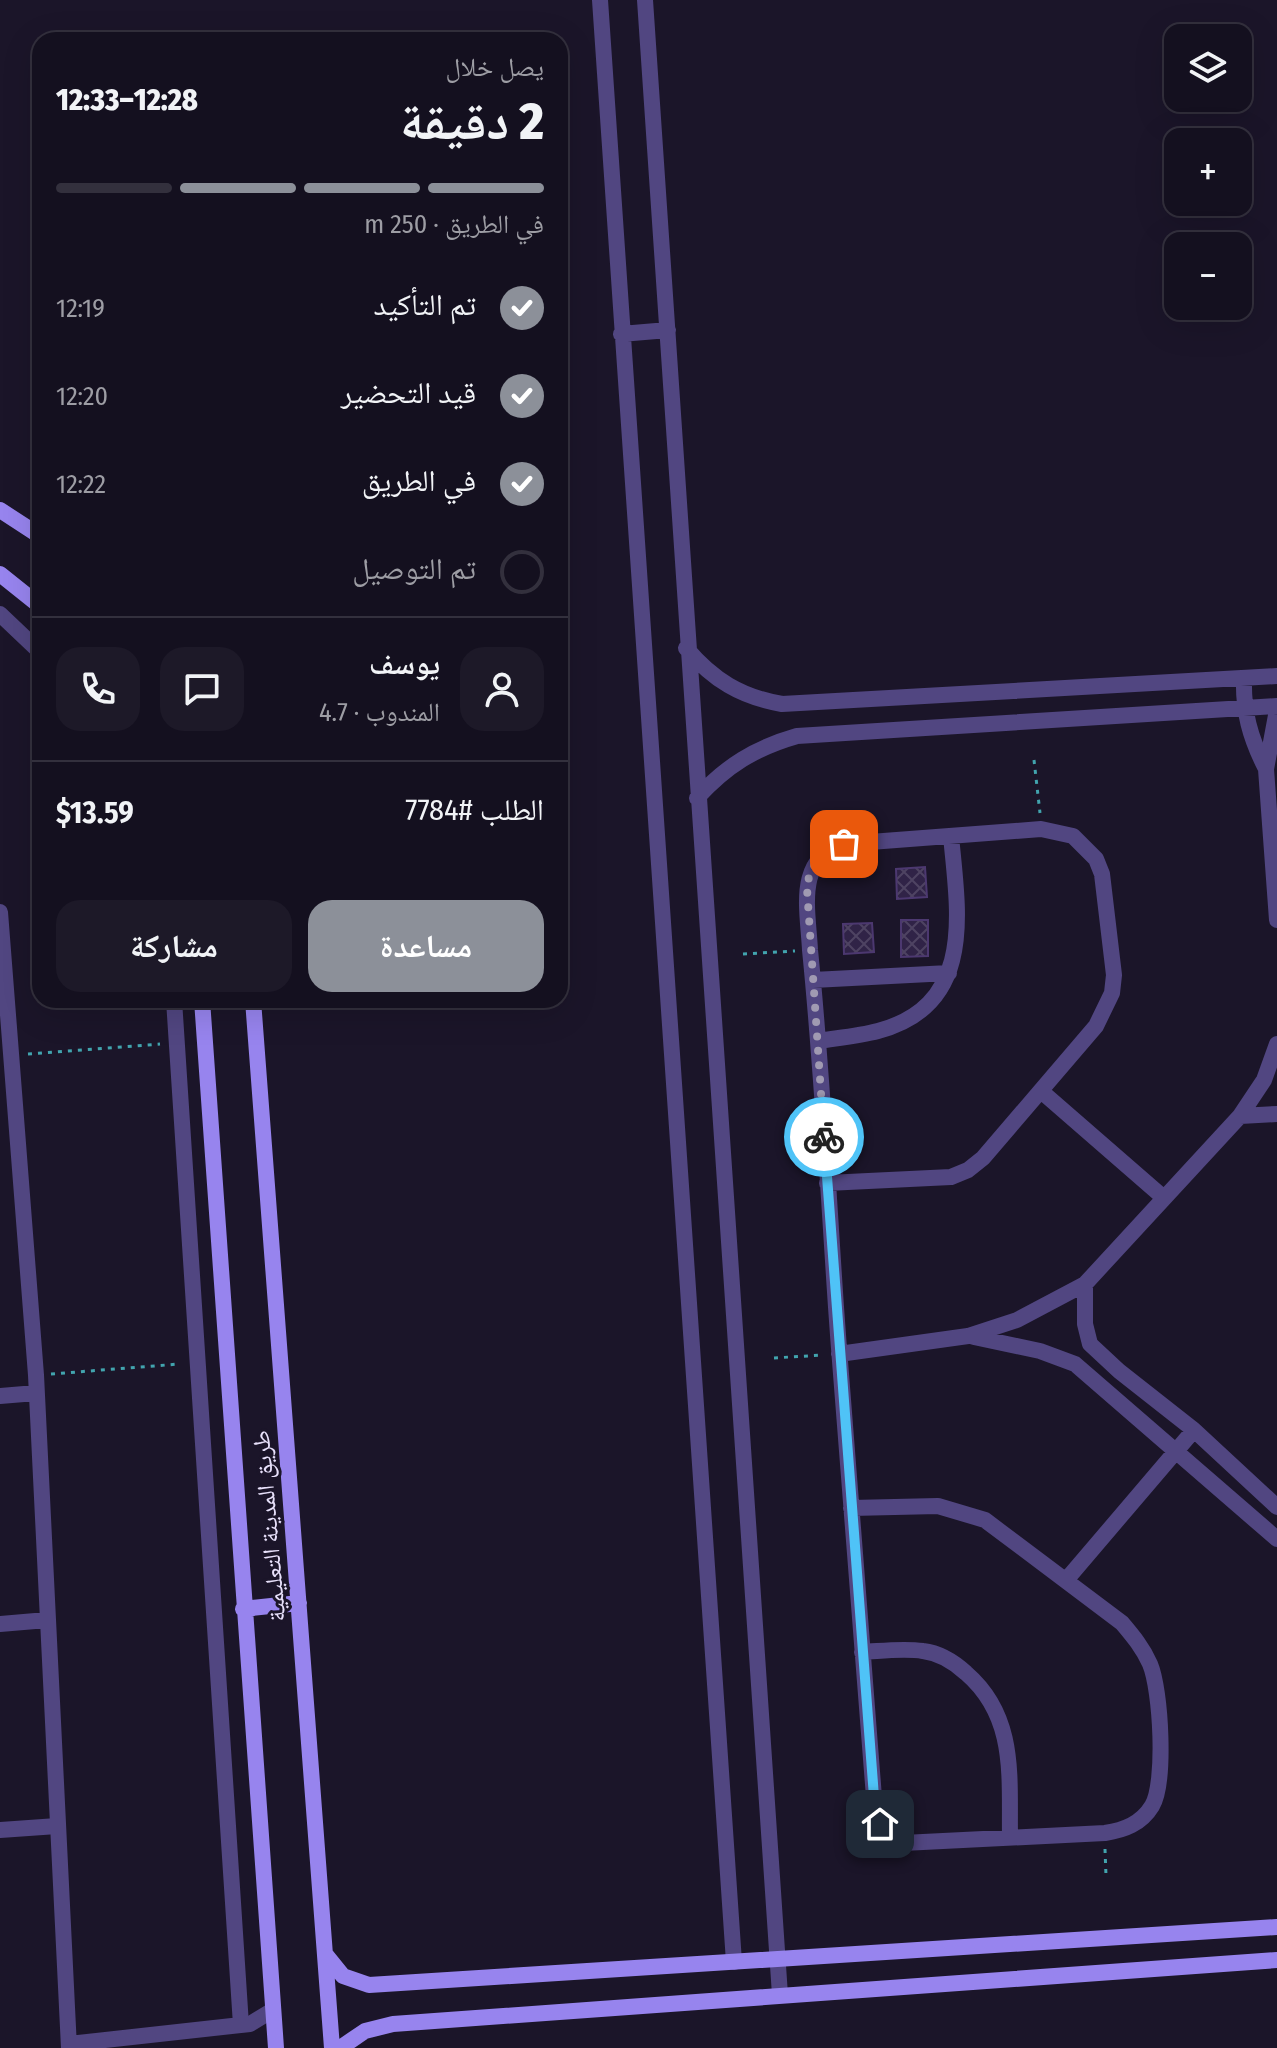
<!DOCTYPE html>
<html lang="ar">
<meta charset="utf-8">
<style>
body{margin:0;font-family:"Fira Sans Condensed","Noto Naskh Arabic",sans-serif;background:#1d1928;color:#f1f3f6;direction:rtl;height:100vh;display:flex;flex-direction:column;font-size:30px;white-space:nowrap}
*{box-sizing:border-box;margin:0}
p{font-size:26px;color:#9d9da4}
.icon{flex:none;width:44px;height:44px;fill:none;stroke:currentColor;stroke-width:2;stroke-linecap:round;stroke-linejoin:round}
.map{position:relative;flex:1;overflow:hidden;direction:ltr}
.details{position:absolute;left:32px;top:32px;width:536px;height:976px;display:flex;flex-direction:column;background:#14101f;border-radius:24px;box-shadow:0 8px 32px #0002,0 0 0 2px #33303d;direction:rtl}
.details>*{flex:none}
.fabs{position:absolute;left:1164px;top:24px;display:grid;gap:16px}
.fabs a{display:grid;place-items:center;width:88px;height:88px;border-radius:16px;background:#14101f;box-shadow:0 8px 32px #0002,0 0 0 2px #33303d;font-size:40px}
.pin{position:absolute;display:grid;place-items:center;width:68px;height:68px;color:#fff;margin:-34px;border-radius:16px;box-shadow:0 4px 12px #0006}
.courier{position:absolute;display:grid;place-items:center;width:80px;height:80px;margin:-40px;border:6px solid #4fc3f7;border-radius:50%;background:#fff;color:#222;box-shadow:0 2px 10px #0007}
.head em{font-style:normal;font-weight:800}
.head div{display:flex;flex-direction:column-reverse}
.head{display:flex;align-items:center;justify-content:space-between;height:136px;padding:0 24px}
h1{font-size:52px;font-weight:800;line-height:60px}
.bar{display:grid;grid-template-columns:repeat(4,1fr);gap:12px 8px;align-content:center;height:96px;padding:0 24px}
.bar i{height:10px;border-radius:6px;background:#33303d}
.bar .selected{background:#8c9099}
.bar p{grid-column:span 4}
.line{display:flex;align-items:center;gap:20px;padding:0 24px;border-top:2px solid #33303d}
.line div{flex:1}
.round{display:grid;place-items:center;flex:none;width:84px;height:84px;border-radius:24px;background:#1d1928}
ol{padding:0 24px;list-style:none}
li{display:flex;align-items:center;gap:24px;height:88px}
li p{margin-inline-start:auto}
li .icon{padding:8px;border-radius:50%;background:#8c9099;color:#fff;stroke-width:4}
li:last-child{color:#9d9da4}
li i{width:44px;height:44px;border:4px solid #33303d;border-radius:50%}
.action{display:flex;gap:16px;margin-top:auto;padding:16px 24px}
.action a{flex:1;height:92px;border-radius:24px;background:#8c9099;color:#fff;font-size:32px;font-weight:800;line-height:92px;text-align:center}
.action a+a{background:#1d1928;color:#f1f3f6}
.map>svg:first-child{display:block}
.building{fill:url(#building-cross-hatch);stroke:#4c3870;stroke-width:2}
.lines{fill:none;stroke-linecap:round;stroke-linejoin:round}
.path{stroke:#42a4ae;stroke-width:3;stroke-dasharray:4 6;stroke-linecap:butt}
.street{stroke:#514681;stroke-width:16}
.secondary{stroke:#9784ee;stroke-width:16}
.done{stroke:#a09ab2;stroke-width:8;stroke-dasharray:0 14.4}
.route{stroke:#4fc3f7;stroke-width:10}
.labels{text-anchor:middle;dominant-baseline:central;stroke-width:6;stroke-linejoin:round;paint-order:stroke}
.street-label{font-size:24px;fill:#e8e1fb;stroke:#1b1529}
</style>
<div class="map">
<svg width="1277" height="2048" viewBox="0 0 1277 2048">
<defs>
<pattern id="building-cross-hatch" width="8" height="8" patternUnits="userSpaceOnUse" patternTransform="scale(2)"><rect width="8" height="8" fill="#302347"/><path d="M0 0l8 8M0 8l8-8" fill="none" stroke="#4e4362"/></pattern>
</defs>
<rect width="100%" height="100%" fill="#1b1529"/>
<!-- building -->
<path class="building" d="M925,867l2,30 -30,2 -1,-30z
M901,920h27v36l-27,1z
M872,923l2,29 -30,2 -1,-30z"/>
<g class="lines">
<!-- path -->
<path class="path" d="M1034,760l6,53
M743,954l52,-3
M28,1054l132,-10
M774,1358l48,-3
M51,1374l128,-10
M1105,1849l1,27"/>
<!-- street -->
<path class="street" d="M600,0l134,1962
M645,0l135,1995
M621,334l47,-4
M0,614l40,38
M686,648c27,32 55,49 96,56l495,-28
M1244,678c-1,34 6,59 21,89
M1277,710l-11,59 11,151
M697,798c29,-32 58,-50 100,-62l480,-30
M0,912l36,463 33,673
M813,980l136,-7
M174,1000l67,1025
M818,1041c19,-3 41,-5 60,-10 98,-26 80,-119 73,-195
M1041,1091l123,107
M1240,1116l37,-2
M827,1183l124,-6 17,-7 15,-12 113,-132 16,-33 2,-18 -12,-101 -6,-15 -23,-23 -32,-7 -197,15c-49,15 -36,65 -34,106 12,119 18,238 26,357 12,168 25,336 39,503 6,17 13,25 28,33l202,-10c19,-3 36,-9 47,-27 14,-23 9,-116 -2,-142 -7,-16 -17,-28 -28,-41l-137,-103 -47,-14 -87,2
M1085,1284v40l5,20 29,27 75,59 83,77
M974,1337l66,14 35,13 202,175
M839,1354l129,-18 49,-16 68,-36 155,-168 24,-36 13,-36
M0,1396l36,-3
M1067,1579l127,-149
M0,1624l47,-4
M862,1652c20,-1 41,-4 61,-1 17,2 31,11 43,22 51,44 43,104 44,165
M0,1830l57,-4
M69,2044l181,-20 23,-14"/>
<!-- secondary -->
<path class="secondary" d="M0,510l40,26
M0,574l40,32
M202,1000l74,1048
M253,1000l79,1048
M243,1609l56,-6
M326,1955l17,21 26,9 908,-58
M340,2048l25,-17 28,-7 884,-64"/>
</g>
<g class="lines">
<!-- done -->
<path class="done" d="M824,1137l-17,-248c2,-24 14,-38 37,-45"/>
<!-- route -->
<path class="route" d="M824,1137l51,673 5,14"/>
</g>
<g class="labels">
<!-- street labels -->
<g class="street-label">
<text transform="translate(269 1526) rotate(-95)">طريق المدينة التعليمية</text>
</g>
</g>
</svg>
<div class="fabs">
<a><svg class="icon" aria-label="layers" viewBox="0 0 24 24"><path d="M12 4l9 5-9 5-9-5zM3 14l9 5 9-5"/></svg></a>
<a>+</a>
<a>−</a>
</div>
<div class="pin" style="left:844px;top:844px;background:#ea580c"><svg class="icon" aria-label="bag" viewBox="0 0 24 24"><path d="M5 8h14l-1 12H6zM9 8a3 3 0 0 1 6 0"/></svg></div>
<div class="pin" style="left:880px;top:1824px;background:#1f2937"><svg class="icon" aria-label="home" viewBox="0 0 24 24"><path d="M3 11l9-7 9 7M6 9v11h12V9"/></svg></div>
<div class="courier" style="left:824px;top:1137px"><svg class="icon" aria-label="bike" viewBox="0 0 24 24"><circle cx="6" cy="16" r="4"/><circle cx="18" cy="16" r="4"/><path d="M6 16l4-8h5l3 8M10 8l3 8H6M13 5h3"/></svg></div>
<section class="details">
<div class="head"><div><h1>2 دقيقة</h1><p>يصل خلال</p></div><em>12:28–12:33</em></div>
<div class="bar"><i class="selected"></i><i class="selected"></i><i class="selected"></i><i></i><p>في الطريق · 250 m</p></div>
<ol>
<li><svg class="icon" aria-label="check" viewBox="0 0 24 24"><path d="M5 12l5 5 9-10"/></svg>تم التأكيد<p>12:19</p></li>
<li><svg class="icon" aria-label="check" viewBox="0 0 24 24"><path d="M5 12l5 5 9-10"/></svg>قيد التحضير<p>12:20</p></li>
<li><svg class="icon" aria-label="check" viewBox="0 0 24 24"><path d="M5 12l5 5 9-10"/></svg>في الطريق<p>12:22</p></li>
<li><i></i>تم التوصيل</li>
</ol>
<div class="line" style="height:144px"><a class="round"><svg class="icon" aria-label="person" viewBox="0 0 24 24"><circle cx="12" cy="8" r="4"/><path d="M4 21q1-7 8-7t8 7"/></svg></a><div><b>يوسف</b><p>المندوب · 4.7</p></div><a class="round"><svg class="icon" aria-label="chat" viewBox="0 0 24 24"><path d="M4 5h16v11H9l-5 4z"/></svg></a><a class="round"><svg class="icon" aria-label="phone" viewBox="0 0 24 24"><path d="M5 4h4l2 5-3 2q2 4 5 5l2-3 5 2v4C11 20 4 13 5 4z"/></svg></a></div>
<div class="line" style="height:104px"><div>الطلب #7784</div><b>$13.59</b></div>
<div class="action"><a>مساعدة</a><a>مشاركة</a></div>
</section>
</div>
